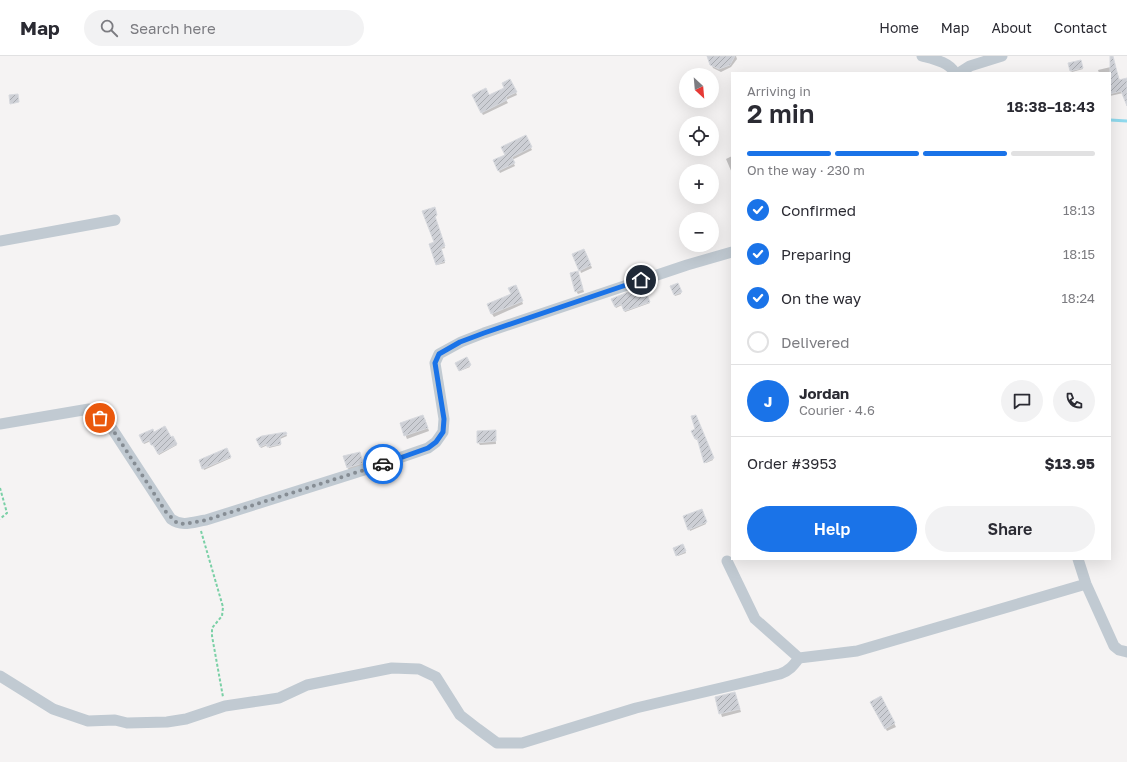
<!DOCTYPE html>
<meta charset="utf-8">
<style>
body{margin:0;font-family:"Golos Text",sans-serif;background:#f2f2f3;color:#2b2b33;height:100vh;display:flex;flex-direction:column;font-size:15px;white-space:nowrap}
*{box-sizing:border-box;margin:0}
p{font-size:13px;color:#7c7c81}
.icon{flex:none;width:22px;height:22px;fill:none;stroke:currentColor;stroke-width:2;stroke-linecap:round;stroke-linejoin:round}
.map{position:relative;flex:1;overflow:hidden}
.details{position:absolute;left:731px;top:16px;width:380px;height:488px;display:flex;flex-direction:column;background:#fff;border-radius:0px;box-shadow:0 4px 16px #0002}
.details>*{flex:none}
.needle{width:26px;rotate:154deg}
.controls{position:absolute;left:679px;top:12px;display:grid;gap:8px}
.controls a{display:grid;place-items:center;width:40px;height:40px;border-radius:50%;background:#fff;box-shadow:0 4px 16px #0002;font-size:20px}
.pin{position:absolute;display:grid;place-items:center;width:34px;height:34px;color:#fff;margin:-17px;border:2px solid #fff;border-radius:50%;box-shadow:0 1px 4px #0007}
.courier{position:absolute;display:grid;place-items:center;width:40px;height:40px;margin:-20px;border:3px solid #1a73e8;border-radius:50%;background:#fff;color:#222;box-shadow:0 1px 5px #0007}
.overview em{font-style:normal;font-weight:600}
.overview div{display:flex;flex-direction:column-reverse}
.overview{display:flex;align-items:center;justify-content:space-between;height:68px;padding:0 16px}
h1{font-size:26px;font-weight:600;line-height:30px}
.bar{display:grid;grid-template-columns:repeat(4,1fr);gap:6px 4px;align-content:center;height:48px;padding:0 16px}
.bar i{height:5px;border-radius:3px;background:#e1e1e2}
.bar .active{background:#1a73e8}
.bar p{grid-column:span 4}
.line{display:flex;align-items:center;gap:10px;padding:0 16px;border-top:1px solid #e1e1e2}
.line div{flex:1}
.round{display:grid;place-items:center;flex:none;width:42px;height:42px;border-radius:21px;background:#f2f2f3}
ol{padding:0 16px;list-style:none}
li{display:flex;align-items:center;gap:12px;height:44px}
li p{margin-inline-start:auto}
li .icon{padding:4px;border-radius:50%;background:#1a73e8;color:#fff;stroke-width:4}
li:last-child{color:#7c7c81}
li i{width:22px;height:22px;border:2px solid #e1e1e2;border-radius:50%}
.button{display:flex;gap:8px;margin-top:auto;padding:8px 16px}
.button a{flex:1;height:46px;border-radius:24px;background:#1a73e8;color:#fff;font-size:16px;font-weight:600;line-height:46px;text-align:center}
.button a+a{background:#f2f2f3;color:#2b2b33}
header{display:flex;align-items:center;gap:24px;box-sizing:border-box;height:56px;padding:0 20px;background:#fff;border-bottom:1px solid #e1e1e2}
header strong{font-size:19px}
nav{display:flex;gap:22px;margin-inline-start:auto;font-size:14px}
.search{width:280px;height:36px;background:#f2f2f3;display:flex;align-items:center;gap:10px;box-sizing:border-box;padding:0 14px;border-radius:22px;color:#7c7c81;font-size:15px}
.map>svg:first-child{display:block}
.shadow{fill:#0003}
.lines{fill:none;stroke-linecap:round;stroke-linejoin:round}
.stream{stroke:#90daee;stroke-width:3}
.building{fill:url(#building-hatch);stroke:#d7d9de}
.path{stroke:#7ad0a6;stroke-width:2;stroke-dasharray:3 2;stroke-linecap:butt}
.minor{stroke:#c1cad2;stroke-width:11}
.done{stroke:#868d94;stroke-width:4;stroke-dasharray:0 7.2}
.route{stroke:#1a73e8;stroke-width:5}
</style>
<header>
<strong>Map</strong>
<div class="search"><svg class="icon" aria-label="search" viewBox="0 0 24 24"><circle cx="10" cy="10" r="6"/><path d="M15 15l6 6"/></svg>Search here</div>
<nav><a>Home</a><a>Map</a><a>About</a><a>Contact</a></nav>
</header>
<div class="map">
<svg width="1127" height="706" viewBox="0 0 1127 706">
<defs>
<pattern id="building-hatch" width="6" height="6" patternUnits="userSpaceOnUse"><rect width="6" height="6" fill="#cdcfd5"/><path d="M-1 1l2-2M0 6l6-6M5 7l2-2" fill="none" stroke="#a8abb0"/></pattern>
</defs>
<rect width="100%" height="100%" fill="#f5f3f3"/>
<!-- shadow -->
<path class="shadow" d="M708,0h28l1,3 -6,8 -10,5 -8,-4z
M1081,6l2,7 -11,3 -1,-1z
M1115,10l5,15h7v22l-4,-10 -13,3v-23h-11l-1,-3z
M510,24l7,15 -11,5 2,3 -25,12 -10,-19h16l16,-8z
M525,80l7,14 -20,10 3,6 -15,7 -6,-13 12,-5z
M732,100v17l-6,-14z
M434,152l3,8 -3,1 11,31 -4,1 4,14 -8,2 -6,-20 4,-2 -12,-31z
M586,197l6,15 -11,5 -1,-3z
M579,219l5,17 -6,2 -2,-3z
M678,228l3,10 -6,2 -3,-9z
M517,233l6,15 -29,13 -2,-3z
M644,235l6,12 -25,9 -3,-7 -6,3 -4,-8 22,-5z
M466,302l4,9 -10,4 -4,-8z
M425,363l4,12 -22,8 -6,-15z
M495,375l1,13 -16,1 -2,-3z
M693,375l17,21 3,8 -7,3 -8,-24 -2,1z
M154,377l17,6 2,-2 4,8 -18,10 -8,-14 -7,3 -4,-9z
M286,378l1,2 -7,3 1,6 -12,3 -1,-3 -7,3 -4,-9z
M227,394l4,8 -27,12 -4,-9z
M361,400l3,10 -15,5 -1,-3z
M701,455l5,13 -16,7 -5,-15z
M683,489l3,8 -8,3 -4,-7z
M735,637l6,19 -19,5 -6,-20z
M881,642l15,29 -9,4 -15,-29z"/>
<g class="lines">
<!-- stream -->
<path class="stream" d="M1110,64l17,1"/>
</g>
<!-- building -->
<path class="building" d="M707,0h28l-5,9 -11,4 -9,-4z
M1110,0h3l6,24 8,-2v28l-6,-15 -11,3z
M1081,4l2,8 -13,3 -2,-8z
M510,23l7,13 -11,5 1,3 -26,13 -9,-18 14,-7 3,7 15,-7 -2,-5z
M18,38l1,8 -9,2 -1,-9z
M526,79l6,12 -20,10 3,6 -17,8 -5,-11 12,-5 -4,-8z
M435,151l2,8 -2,1 10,30 -4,2 4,13 -9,4 -7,-21 5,-2 -12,-31z
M584,193l7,16 -12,6 -7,-17z
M578,215l5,18 -8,3 -5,-19z
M678,227l4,9 -8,3 -4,-9z
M516,229l7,16 -32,13 -4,-10 24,-10 -3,-6z
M645,233l5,13 -26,9 -3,-7 -6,3 -4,-8 22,-9 2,4z
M467,301l4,8 -12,6 -4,-8z
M423,359l5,13 -24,8 -4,-13z
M696,359l18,43 -10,5 -7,-25 -2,1 -4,-8 4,-2 -4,-13z
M165,370l6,11 2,-1 4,8 -19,10 -5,-9h-2l-2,-5 -6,3 -4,-8 14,-6 1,3z
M496,374v11l-19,2v-12z
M286,376l1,2 -7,3 1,7 -14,3v-3l-7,3 -4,-8 6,-3z
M227,392l4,9 -29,12 -3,-9z
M360,396l3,11 -16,5 -4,-12z
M702,453l5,13 -19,8 -5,-14z
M683,488l3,7 -10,5 -3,-8z
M735,636l5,17 -21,5 -4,-17z
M881,640l14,27 -10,6 -15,-27z"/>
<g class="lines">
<!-- path -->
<path class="path" d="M0,432l7,25 -7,6
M201,475l22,76 -1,9 -10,12v8l11,61"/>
<!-- minor -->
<path class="minor" d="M922,0c11,3 27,6 33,17
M959,17l11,-7 32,-10
M0,185l115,-21
M0,368l89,-15 22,18 60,92c11,8 22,3 35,1l158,-50 64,-22 8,-6 7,-10 1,-13 -9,-56 4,-9 22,-12 23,-9 203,-68 45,-13
M1078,503l8,25 28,62 5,4 8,2
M727,505l28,58 44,39 58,-7 229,-67
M0,620l53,33 35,12 27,-1 12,3 40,-1 19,-3 39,-13 54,-8 28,-13 85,-17 27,1 17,8 24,38 18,14 19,14h25l114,-35 144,-34c9,-3 13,-8 19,-16"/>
</g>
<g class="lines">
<!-- done -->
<path class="done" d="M100,362l11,9 55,85 11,11 8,1 21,-4 177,-56"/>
<!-- route -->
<path class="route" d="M383,408l45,-16 8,-6 7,-10 1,-13 -9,-56 4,-9 21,-12 24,-9 157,-53"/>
</g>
</svg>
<div class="controls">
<a><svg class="needle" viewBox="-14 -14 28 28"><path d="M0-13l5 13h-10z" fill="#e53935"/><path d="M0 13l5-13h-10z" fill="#7c7c81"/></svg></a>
<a><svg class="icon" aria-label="locate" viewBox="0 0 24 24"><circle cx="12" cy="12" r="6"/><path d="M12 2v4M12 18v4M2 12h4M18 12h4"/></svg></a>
<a>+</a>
<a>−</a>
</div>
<div class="pin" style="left:100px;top:362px;background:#ea580c"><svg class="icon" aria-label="bag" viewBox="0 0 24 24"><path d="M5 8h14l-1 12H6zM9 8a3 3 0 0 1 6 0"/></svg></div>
<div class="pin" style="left:641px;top:224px;background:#1f2937"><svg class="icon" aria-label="home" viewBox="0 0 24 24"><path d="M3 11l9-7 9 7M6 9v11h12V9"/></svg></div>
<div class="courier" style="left:383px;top:408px"><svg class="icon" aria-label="car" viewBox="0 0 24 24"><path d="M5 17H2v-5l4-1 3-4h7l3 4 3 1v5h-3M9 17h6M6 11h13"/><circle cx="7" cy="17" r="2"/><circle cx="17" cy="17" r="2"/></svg></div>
<section class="details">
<div class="overview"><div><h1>2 min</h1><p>Arriving in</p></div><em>18:38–18:43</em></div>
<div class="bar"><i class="active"></i><i class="active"></i><i class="active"></i><i></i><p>On the way · 230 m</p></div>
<ol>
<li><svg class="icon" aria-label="check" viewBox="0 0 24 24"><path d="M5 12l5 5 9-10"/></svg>Confirmed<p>18:13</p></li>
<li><svg class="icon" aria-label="check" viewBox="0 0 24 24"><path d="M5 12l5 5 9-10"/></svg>Preparing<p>18:15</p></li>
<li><svg class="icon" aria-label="check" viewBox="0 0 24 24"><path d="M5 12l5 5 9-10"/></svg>On the way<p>18:24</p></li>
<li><i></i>Delivered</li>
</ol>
<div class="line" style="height:72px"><b class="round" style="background:#1a73e8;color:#fff">J</b><div><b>Jordan</b><p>Courier · 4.6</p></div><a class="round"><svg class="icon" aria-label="chat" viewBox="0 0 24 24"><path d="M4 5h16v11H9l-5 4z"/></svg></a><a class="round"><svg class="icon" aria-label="phone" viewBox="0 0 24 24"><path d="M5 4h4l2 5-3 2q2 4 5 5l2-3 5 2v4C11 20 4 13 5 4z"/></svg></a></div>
<div class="line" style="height:52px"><div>Order #3953</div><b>$13.95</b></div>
<div class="button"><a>Help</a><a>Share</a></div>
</section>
</div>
